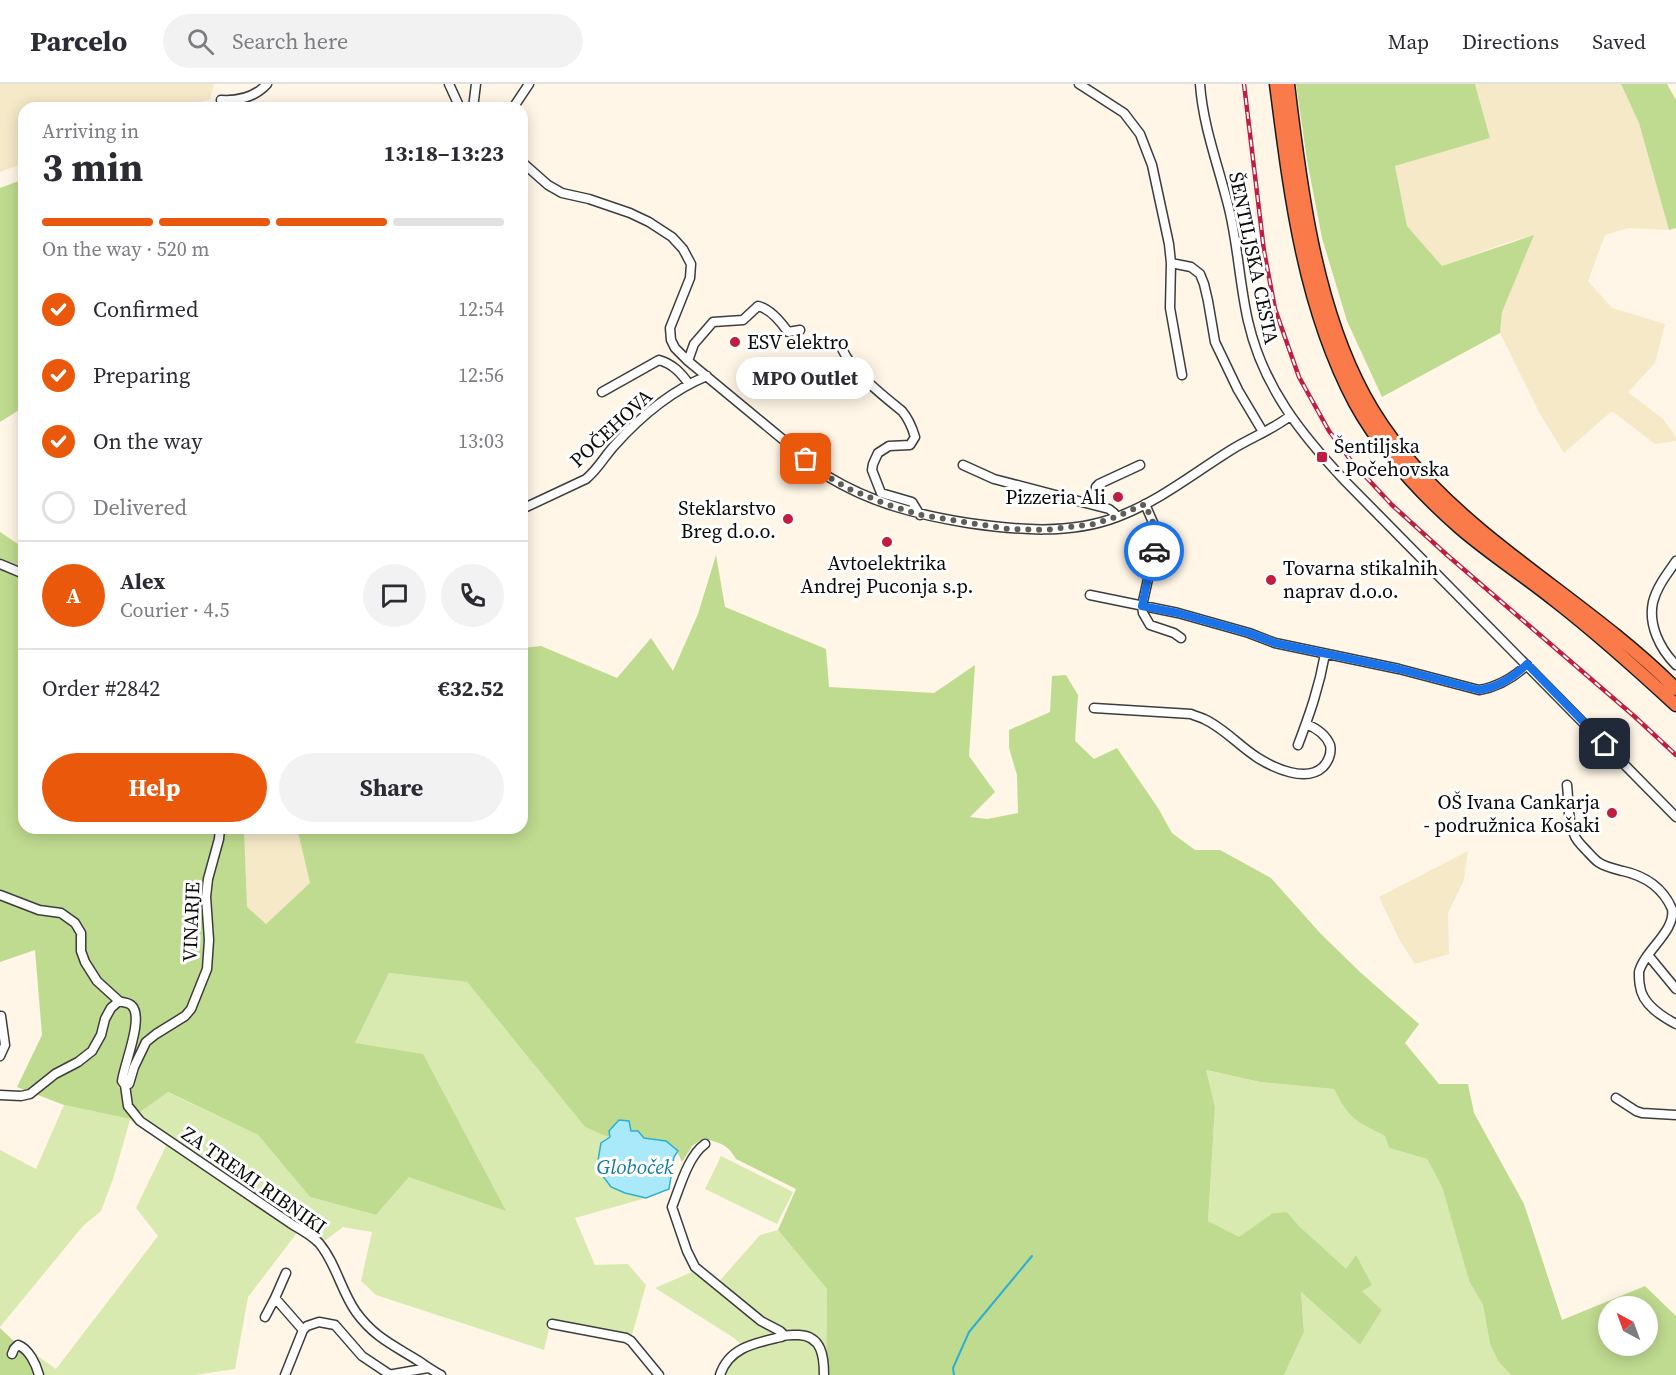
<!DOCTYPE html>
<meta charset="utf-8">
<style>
body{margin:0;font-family:"Source Serif 4",serif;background:#f2f2f3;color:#2b2b33;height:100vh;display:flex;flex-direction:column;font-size:22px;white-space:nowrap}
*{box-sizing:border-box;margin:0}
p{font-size:20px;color:#7c7c81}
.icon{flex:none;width:33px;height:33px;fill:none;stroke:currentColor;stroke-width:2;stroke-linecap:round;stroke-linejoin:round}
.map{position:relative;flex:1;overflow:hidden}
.sheet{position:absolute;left:18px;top:18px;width:510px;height:732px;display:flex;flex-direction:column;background:#fff;border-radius:18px;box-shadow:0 3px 15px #0003}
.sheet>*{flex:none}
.needle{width:39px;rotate:319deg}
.controls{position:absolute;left:1598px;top:1212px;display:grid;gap:12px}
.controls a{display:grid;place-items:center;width:60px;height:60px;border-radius:50%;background:#fff;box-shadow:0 3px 15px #0003;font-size:30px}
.pin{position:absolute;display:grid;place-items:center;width:51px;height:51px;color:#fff;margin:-26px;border-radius:12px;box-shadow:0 3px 9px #0006}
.courier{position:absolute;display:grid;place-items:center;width:60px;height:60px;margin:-30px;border:4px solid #1a73e8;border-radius:50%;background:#fff;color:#222;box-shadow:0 2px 8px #0007}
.bubble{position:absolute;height:42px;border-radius:21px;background:#fff;box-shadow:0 3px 15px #0003;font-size:20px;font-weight:700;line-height:42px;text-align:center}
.summary em{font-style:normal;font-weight:700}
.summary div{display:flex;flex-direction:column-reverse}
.summary{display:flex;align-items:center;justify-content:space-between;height:102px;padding:0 24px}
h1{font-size:39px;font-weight:700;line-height:45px}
.bar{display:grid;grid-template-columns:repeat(4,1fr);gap:9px 6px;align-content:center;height:72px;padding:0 24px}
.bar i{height:8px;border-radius:4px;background:#e1e1e2}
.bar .current{background:#ea580c}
.bar p{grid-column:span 4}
.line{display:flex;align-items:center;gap:15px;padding:0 24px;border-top:2px solid #e1e1e2}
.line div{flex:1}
.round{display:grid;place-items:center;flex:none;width:63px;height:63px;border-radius:32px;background:#f2f2f3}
ol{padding:0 24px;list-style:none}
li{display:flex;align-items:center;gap:18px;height:66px}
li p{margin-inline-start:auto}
li .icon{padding:6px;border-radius:50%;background:#ea580c;color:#fff;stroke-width:4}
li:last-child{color:#7c7c81}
li i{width:33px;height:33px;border:3px solid #e1e1e2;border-radius:50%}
.action{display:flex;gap:12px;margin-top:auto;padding:12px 24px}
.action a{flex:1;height:69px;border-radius:36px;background:#ea580c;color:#fff;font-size:24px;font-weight:700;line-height:69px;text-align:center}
.action a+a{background:#f2f2f3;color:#2b2b33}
header{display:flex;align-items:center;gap:36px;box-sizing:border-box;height:84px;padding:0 30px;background:#fff;border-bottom:2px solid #e1e1e2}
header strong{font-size:28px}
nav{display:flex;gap:33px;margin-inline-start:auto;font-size:21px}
.search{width:420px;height:54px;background:#f2f2f3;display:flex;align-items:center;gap:15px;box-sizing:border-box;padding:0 21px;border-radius:33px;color:#7c7c81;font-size:22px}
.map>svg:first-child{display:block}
.farmland{fill:#f5e9c7}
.green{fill:#d9eab0}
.forest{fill:#bfdb8f;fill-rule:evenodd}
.water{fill:#a9e9f9;stroke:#2dafd3;stroke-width:1.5}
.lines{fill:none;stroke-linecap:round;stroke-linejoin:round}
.stream{stroke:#2dafd3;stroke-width:2}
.minor-casing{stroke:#3d3d3d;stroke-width:11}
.highway-casing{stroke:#1b1b1b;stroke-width:15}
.minor{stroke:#fff;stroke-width:8}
.highway{stroke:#fb7a49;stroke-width:12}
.rail-casing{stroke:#bf1d42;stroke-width:4.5}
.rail{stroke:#fff;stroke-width:2;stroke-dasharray:7;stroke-linecap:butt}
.done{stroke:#605d57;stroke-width:6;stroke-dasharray:0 10.8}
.route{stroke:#1a73e8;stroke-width:8}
.poi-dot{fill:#bf1d42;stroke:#fff;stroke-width:2}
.labels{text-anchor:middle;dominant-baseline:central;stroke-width:6;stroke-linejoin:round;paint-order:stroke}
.street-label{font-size:20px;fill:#0a0a0a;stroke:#fff}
.poi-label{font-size:20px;fill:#0a0a0a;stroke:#fff;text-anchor:start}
.water-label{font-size:21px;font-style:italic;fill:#107b9f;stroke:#fff}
</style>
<header>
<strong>Parcelo</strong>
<div class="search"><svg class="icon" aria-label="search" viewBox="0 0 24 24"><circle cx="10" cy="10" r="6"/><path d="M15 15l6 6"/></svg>Search here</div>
<nav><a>Map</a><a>Directions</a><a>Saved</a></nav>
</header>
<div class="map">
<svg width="1676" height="1291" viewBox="0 0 1676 1291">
<rect width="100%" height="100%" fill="#fff6e7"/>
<!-- farmland -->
<path class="farmland" d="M0,0h214l-4,15 -30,9h-109l-22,-2v2h-25v55l-24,9z
M1475,0h146l18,39 30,107 -41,-2 -23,7 -17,46 24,27 53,16 -10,39 -27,29 35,27 13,18v4l-21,3 -43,-33 -48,42 -25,-41 -39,-79 2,-21 32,-77 -28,8 -64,23 -35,-40 -12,-60 95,-28z
M244,744h53l13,55 -44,41 -19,-16z
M1468,767l-4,29 -16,33 1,41 -34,10 -15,-23 -21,-44z"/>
<!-- green -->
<path class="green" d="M389,889l78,9 118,145 25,10 15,56 21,5 -71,20 20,47 33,-1 18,21 -14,50 -81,-14 -7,29 -168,-55 -15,-14 11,-49 -29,-5 -21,16 -19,-18 -55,72 -13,72 -41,6h-158l-18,-30 3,-1 35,25 102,-133 -22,-28 31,-64 -37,-24 -17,59 -12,32 -18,15 -83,101v-177l36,19 28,-64 66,14 37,-27 91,43 52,62 66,18 33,-38 -54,-134z
M1205,986l55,12 74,7c15,31 22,32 51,47l4,12 38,11 15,28 27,94 14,24 7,39 8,17 13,14h-227l20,-43 -3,-40 59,53 22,-35 -20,-19 -6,-36 -10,15 -47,-44 -12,-14 -14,1 -34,25 -31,-17 7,-114z
M721,1072l72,36 -16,32 -72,-35z
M778,1146l49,59 -1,86h-103l5,-10 17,-17 -11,-10 -79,-50 37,-16 23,14 45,-51z"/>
<!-- forest -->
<path class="forest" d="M1296,0h179l15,54 -95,28 12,60 35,40 92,-31 -32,77 -2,21 -118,64 -35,-76 -25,-83 -15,-78z
M1621,0h46l9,16v128l-7,2 -30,-107z
M24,95v228l-24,15v-234z
M0,448l24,16v280h220l3,79 19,17 44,-41 -13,-55h225v-180l19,-2 76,32 34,-40 22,33 25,-57 18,-59 9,52 101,42 3,38 105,6 41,-28 -6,91 26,36 -25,25 17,2 31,-6 -1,-38 -8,-27v-18l41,-18 2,-36 14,-1 12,20 -3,46 19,18 23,-11 41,60 14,25 23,17h25l51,28 49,55 40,39 59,52 -14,19 34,41h29l6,29 50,91 38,116 83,-34 31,30v59h-165l-13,-14 -8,-17 -7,-39 -14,-24 -27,-94 -15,-28 -38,-11 -4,-12c-29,-15 -36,-16 -51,-47l-74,-7 -54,-12 9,37 -7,114 31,16 34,-24 14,-1 12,14 47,43 10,-14 16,30 -10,6 20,19 -22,35 -59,-53 3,40 -20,43h-458l1,-86 -49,-59 18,-41 -60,-30c-9,-16 -16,-15 -32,-21l-12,8 -10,16c-12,-33 -42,-21 -70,-25 -9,-1 -19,-7 -27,-10l-118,-145 -78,-9 -34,70 68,11 83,157 -97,-34 -33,38 -66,-18 -52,-62 -90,-43 -38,27 -66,-14 -47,-18 25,-52 -7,-85 -35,12zM1608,1222h39v40h-39z
M0,1244l18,17 18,30h-36z"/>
<!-- water -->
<path class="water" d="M619,1036l10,1 2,10h7l6,7 22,3 12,10 -4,6 -5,32 -23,9 -21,-5 -14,-6 -9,-12 2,-5 -6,-10 3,-17 9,-6 -1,-6z"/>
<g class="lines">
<!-- stream -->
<path class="stream" d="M954,1291l-1,-7 16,-36 63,-76"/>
<!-- minor casing -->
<g class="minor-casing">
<path id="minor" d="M449,0l11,24
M1079,0l45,29 16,21 12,31 17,79 2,19 -1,45 12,67
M1200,0c3,44 20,86 30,129 8,35 10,73 18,108 15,66 53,113 98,161l330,335
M221,16c17,1 34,-3 46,-16
M473,24l3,-24
M513,24l16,-24
M522,78l26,23 14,8 27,6 41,14 19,9 23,15 11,12 8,15 -1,14 -20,50 1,12 4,8 13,13 139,115c44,27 91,39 141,47 49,7 102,12 149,-6 41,-15 77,-44 114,-67 19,-12 41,-20 59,-34
M1171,179l20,4 9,7 4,10 4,17 7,41 23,48 25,42
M842,265c11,23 40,46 60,62 6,7 10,16 13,26l-5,8 -21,1 -11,7 -5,11 -1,6 9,23 31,9 8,13
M688,277l6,-17 19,-22 30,-2 15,-14c13,3 23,16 30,26l12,-2
M602,308l57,-32c14,4 22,13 30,24
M963,381l31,14 115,30 5,4 2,4
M1145,420l13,30 -16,72 1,7 7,12 24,8 7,5
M1095,421l1,-18 3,-3 41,-19
M522,425l64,-30c12,-10 18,-22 28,-33 26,-29 56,-55 93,-70
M1676,477c-8,12 -19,25 -23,41 -5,23 7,47 23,63
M0,480l24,10
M1090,511l88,18 71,20 26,10 124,26 80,21c18,-3 35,-13 48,-25
M1094,624l97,6c4,2 9,3 13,5 20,9 35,27 54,39 16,10 48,25 65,9 5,-5 9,-14 7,-22 -4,-10 -14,-17 -24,-21
M1298,661c12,-32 21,-57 27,-91
M1567,701c2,16 0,34 7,49 2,6 6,10 11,15 4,4 8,9 13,13 7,5 17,7 25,9 22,5 40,17 49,38 4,22 -28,42 -33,63 0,4 0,10 1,14 2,18 21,30 36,38
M0,811l39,15 22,3 14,10 6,10v18l4,11 12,19 22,20
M1648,871l28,34
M0,972l5,-11 -4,-29
M125,1001l4,-1 5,-17 12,-25 10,-8 29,-18 6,-7 16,-40 2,-29 -3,-43 2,-18 11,-40 1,-11
M0,1011l21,1 9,-2 25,-20 23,-12 14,-11 9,-16 4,-16 6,-11 8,-7c4,2 10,1 13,5 12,12 -8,59 -10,75l3,4 3,21 12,15 153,104c9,5 18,10 26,18 17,20 22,48 37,69 18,25 37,33 61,48 8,5 16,11 24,15
M1616,1014l20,13 6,2 34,2
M705,1060c-17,12 -25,43 -33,63l15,44 8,16 66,54 19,10 4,4
M286,1189l-11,25 28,32
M265,1233l10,-19
M552,1240l74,14 5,3 28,34
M12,1270l2,-5 4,-4c11,4 18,19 21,30
M285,1291l18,-45 4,-4 12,-4 16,3 27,31 27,18
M388,1291l40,-7
M720,1291c9,-28 36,-32 61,-38 5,-3 11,-2 18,-2 23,1 25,22 25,40"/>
</g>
<!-- highway casing -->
<g class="highway-casing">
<path id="highway" d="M1276,0c14,108 27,221 79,319 26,47 64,89 104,124 31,27 66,49 98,75 41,32 80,67 119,103
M1288,0c12,101 27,221 76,311 29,54 72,98 119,137 64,53 134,98 193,157"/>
</g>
<!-- minor -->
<use href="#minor" class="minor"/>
<!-- highway -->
<use href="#highway" class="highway"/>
<!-- rail casing -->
<g class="rail-casing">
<path id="rail" d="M1244,0l20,167 11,58 24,68 30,54 23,31 40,43 55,50 187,161 42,39"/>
</g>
<!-- rail -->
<use href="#rail" class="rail"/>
</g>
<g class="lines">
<!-- done -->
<path class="done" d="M806,375l21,17 20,12 39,16 35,11 87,14 37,1 49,-6 22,-7 29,-13 13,30 -4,17"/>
<!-- route -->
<path class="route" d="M1154,467l-12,55 36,7 71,20 26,10 124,26 80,21c18,-3 35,-13 48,-26l78,80"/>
</g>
<!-- markers -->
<g class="poi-dot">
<circle cx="735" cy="258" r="6"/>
<rect x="1316" y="367" width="12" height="12" rx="3"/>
<circle cx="1118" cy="413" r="6"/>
<circle cx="788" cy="435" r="6"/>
<circle cx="887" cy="458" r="6"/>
<circle cx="1271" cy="496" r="6"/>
<circle cx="1612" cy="729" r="6"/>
</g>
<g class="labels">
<!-- street labels -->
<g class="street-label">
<text transform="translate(1254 174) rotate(78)">ŠENTILJSKA CESTA</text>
<text transform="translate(611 344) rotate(-43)">POČEHOVA</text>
<text transform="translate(191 838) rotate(-88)">VINARJE</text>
<text transform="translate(254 1096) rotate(35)">ZA TREMI RIBNIKI</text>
</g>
<!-- poi labels -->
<g class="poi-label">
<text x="747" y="258">ESV elektro</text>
<text x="1334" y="362">Šentiljska<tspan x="1334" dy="23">- Počehovska</tspan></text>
<text x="1106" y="413" text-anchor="end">Pizzeria Ali</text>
<text x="776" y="424" text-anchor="end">Steklarstvo<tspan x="776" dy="23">Breg d.o.o.</tspan></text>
<text x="887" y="479" text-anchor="middle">Avtoelektrika<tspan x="887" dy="23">Andrej Puconja s.p.</tspan></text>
<text x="1283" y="484">Tovarna stikalnih<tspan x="1283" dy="23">naprav d.o.o.</tspan></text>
<text x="1600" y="718" text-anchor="end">OŠ Ivana Cankarja<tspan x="1600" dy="23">- podružnica Košaki</tspan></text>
</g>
<!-- water labels -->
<g class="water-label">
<text x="635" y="1082">Globoček</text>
</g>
</g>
</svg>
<div class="controls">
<a><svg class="needle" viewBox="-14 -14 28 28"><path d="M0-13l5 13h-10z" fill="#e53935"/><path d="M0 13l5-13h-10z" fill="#7c7c81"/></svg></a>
</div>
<div class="pin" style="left:806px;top:375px;background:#ea580c"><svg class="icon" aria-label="bag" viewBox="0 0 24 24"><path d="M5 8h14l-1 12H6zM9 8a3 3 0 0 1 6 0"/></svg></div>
<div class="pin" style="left:1605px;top:660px;background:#1f2937"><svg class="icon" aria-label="home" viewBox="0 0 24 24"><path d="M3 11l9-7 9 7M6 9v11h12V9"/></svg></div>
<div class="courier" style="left:1154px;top:467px"><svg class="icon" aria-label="car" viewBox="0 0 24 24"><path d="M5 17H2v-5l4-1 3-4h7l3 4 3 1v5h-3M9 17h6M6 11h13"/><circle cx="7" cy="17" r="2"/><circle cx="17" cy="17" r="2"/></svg></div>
<div class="bubble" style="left:736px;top:273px;width:138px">MPO Outlet</div>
<section class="sheet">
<div class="summary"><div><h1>3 min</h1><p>Arriving in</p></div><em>13:18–13:23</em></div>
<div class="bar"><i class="current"></i><i class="current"></i><i class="current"></i><i></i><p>On the way · 520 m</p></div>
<ol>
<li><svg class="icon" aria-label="check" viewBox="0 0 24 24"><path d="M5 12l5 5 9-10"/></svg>Confirmed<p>12:54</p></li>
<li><svg class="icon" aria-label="check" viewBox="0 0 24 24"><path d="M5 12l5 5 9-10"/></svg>Preparing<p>12:56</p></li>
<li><svg class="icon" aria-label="check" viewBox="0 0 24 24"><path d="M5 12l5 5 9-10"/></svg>On the way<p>13:03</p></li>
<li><i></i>Delivered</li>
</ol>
<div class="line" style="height:108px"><b class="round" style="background:#ea580c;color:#fff">A</b><div><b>Alex</b><p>Courier · 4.5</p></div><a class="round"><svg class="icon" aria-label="chat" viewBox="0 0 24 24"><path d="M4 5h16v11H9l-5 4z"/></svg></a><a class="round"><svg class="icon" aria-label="phone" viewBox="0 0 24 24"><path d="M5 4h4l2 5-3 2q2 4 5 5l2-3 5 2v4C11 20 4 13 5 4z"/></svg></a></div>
<div class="line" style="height:78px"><div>Order #2842</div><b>€32.52</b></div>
<div class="action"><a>Help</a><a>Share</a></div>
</section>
</div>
